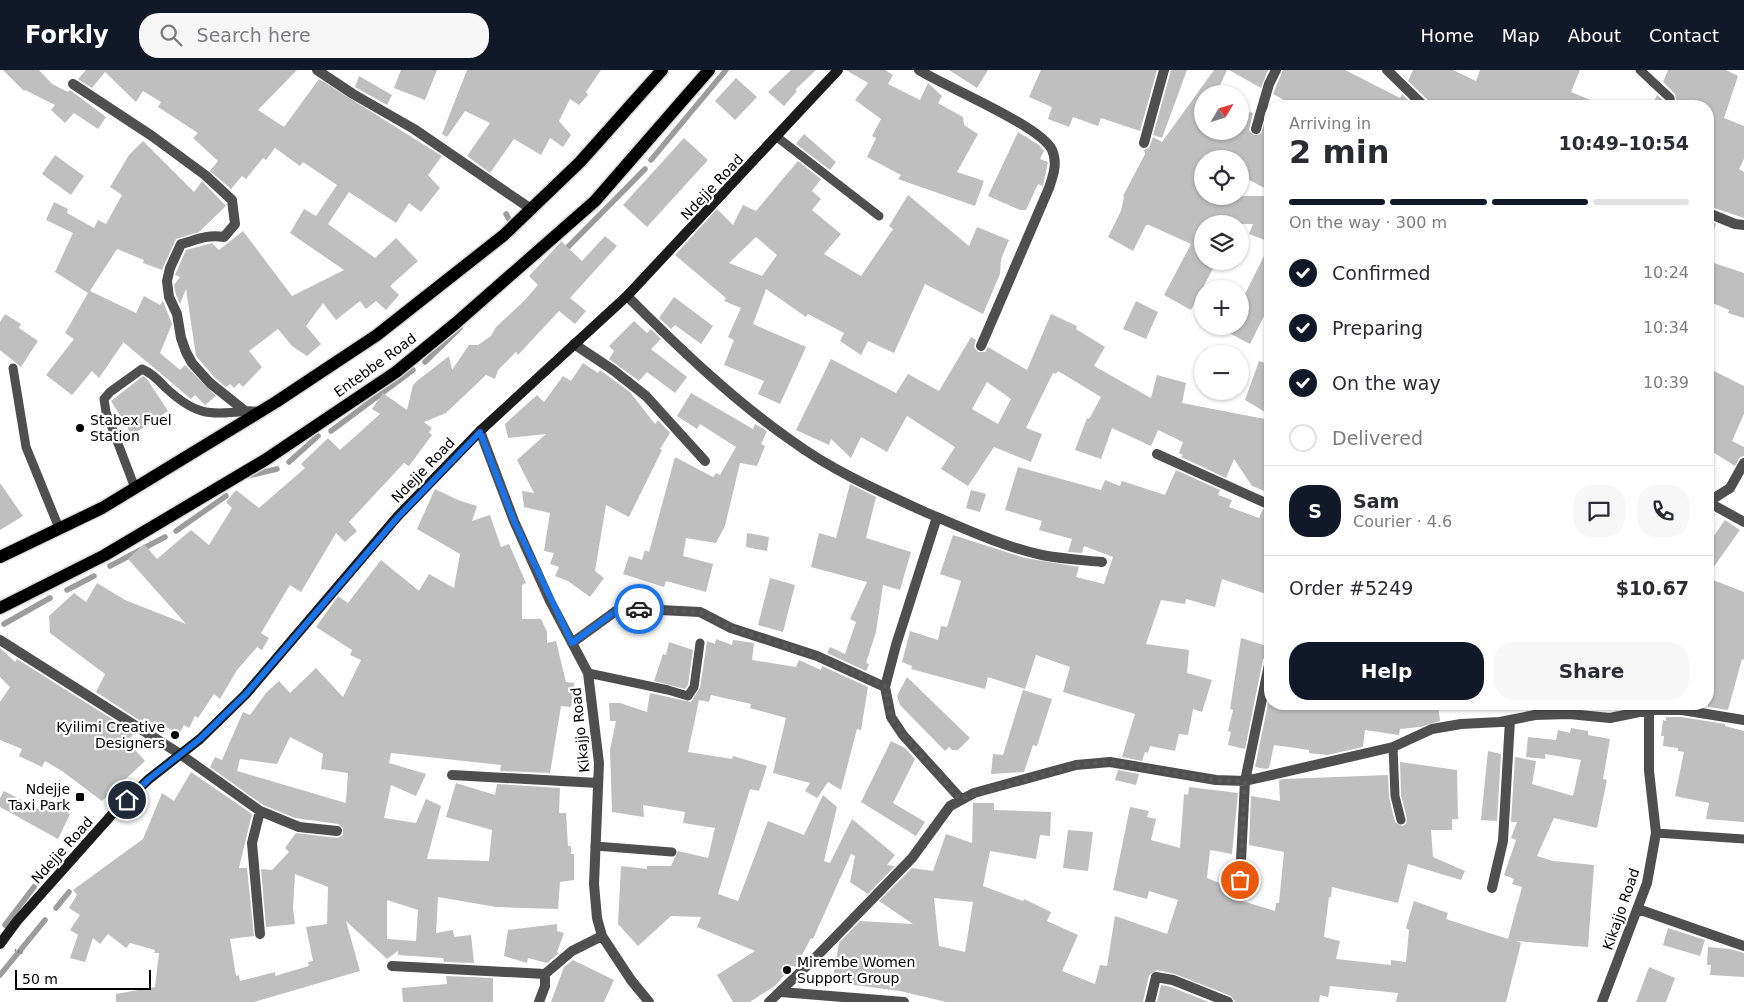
<!DOCTYPE html>
<meta charset="utf-8">
<style>
body{margin:0;font-family:"DejaVu Sans",sans-serif;background:#f7f7f7;color:#2b2b33;height:100vh;display:flex;flex-direction:column;font-size:19px;white-space:nowrap}
*{box-sizing:border-box;margin:0}
p{font-size:16px;color:#7c7c81}
.icon{flex:none;width:28px;height:28px;fill:none;stroke:currentColor;stroke-width:2;stroke-linecap:round;stroke-linejoin:round}
.map{position:relative;flex:1;overflow:hidden}
.details{position:absolute;left:1264px;top:30px;width:450px;height:610px;display:flex;flex-direction:column;background:#fff;border-radius:20px;box-shadow:0 1px 4px #0004}
.details>*{flex:none}
.needle{width:32px;rotate:52deg}
.buttons{position:absolute;left:1194px;top:15px;display:grid;gap:10px}
.buttons a{display:grid;place-items:center;width:55px;height:55px;border-radius:50%;background:#fff;box-shadow:0 1px 4px #0004;font-size:25px}
.scale{position:absolute;left:15px;bottom:12px;width:136px;box-sizing:border-box;padding-left:5px;border:2px solid #000;border-top:0;font-size:14px;line-height:18px;white-space:nowrap;color:#000;-webkit-text-stroke:4px #fff;paint-order:stroke}
.pin{position:absolute;display:grid;place-items:center;width:42px;height:42px;color:#fff;margin:-21px;border:2px solid #fff;border-radius:50%;box-shadow:0 1px 5px #0007}
.courier{position:absolute;display:grid;place-items:center;width:50px;height:50px;margin:-25px;border:4px solid #1a73e8;border-radius:50%;background:#fff;color:#222;box-shadow:0 1px 6px #0007}
.head em{font-style:normal;font-weight:600}
.head div{display:flex;flex-direction:column-reverse}
.head{display:flex;align-items:center;justify-content:space-between;height:85px;padding:0 25px}
h1{font-size:32px;font-weight:600;line-height:38px}
.bar{display:grid;grid-template-columns:repeat(4,1fr);gap:8px 5px;align-content:center;height:60px;padding:0 25px}
.bar i{height:6px;border-radius:4px;background:#e1e1e2}
.bar .active{background:#111827}
.bar p{grid-column:span 4}
.line{display:flex;align-items:center;gap:12px;padding:0 25px;border-top:1px solid #e1e1e2}
.line div{flex:1}
.round{display:grid;place-items:center;flex:none;width:52px;height:52px;border-radius:20px;background:#f7f7f7}
ol{padding:0 25px;list-style:none}
li{display:flex;align-items:center;gap:15px;height:55px}
li p{margin-inline-start:auto}
li .icon{padding:5px;border-radius:50%;background:#111827;color:#fff;stroke-width:4}
li:last-child{color:#7c7c81}
li i{width:28px;height:28px;border:2px solid #e1e1e2;border-radius:50%}
.action{display:flex;gap:10px;margin-top:auto;padding:10px 25px}
.action a{flex:1;height:58px;border-radius:20px;background:#111827;color:#fff;font-size:20px;font-weight:600;line-height:58px;text-align:center}
.action a+a{background:#f7f7f7;color:#2b2b33}
header{display:flex;align-items:center;gap:30px;box-sizing:border-box;height:70px;padding:0 25px;background:#111827;color:#fff}
header strong{font-size:24px}
nav{display:flex;gap:28px;margin-inline-start:auto;font-size:18px}
.search{width:350px;height:45px;background:#f7f7f7;display:flex;align-items:center;gap:12px;box-sizing:border-box;padding:0 18px;border-radius:20px;color:#7c7c81;font-size:19px}
.map>svg:first-child{display:block}
.lines{fill:none;stroke-linecap:round;stroke-linejoin:round}
.stream{stroke:#9d9d9d;stroke-width:5.5}
.building{fill:#bfbfbf;fill-rule:evenodd}
.primary-casing{stroke:#dbdbdb;stroke-width:15}
.path{stroke:#717171;stroke-width:3;stroke-dasharray:1 2.5;stroke-linecap:butt}
.lane{stroke:#4f4f4f;stroke-width:9}
.street{stroke:#4f4f4f;stroke-width:10}
.secondary{stroke:#1c1c1c;stroke-width:10}
.primary{stroke:#000;stroke-width:12}
.done{stroke:#595959;stroke-width:5;stroke-dasharray:0 9}
.route{stroke:#1a73e8;stroke-width:6}
.poi-dot{fill:#000;stroke:#fff;stroke-width:2}
.labels{text-anchor:middle;dominant-baseline:central;stroke-width:4.5;stroke-linejoin:round;paint-order:stroke}
.street-label{font-size:14px;fill:#000;stroke:#fff}
.poi-label{font-size:14px;fill:#000;stroke:#fff;text-anchor:start}
</style>
<header>
<strong>Forkly</strong>
<div class="search"><svg class="icon" aria-label="search" viewBox="0 0 24 24"><circle cx="10" cy="10" r="6"/><path d="M15 15l6 6"/></svg>Search here</div>
<nav><a>Home</a><a>Map</a><a>About</a><a>Contact</a></nav>
</header>
<div class="map">
<svg width="1744" height="932" viewBox="0 0 1744 932">
<rect width="100%" height="100%" fill="#fff"/>
<g class="lines">
<!-- stream -->
<path class="stream" d="M651,90l75,-90
M506,144l6,10 -2,2
M566,179l79,-80
M425,292l35,-34
M331,361l82,-61
M289,392l29,-26
M247,406l30,-7
M176,461l50,-35
M110,496l55,-29
M67,520l27,-14
M4,554l46,-26
M42,803l16,-20
M56,838l13,-16
M5,855l29,-38
M0,905l45,-55"/>
</g>
<!-- building -->
<path class="building" d="M3,0h36l13,14 16,8 2,-2 36,27 -8,12 -24,-16 -9,10 -14,-13 4,-5 -30,-15 -1,1z
M86,0h211l-39,40 26,17 35,-48 123,77 -14,19 12,13 -19,24 -12,-9 -13,20 -47,-31 -21,32 47,34 21,-20 22,23 -28,25 9,9 -13,15 -10,-9 -10,8 -6,-8 -24,19 -13,-17 -17,23 15,18 -14,12 -15,-10 -14,-17 -29,22 13,16 -19,20 -4,-4 -5,5 -4,-4 -4,3 -11,-9 -19,-22 -10,-67 -6,15 -4,-9 -2,-10 6,-8 -5,-2 11,-25 26,-7 7,7 24,-19 49,65 52,-26 -54,-37 14,-24 12,7 21,-31 -34,-23 -3,4 -25,-18 -9,12 -3,-2 -17,21 -4,-3 -11,13 -21,-18 8,-10 -25,-23 5,-5 -40,-26 3,-5 -18,-11 -7,11 -31,-30 -13,16 -14,-9z
M401,0h36l-12,30 -31,-12z
M467,0h134l-15,22 2,3 -9,10 -9,-6 -11,22 12,14 -8,12 -13,-9 -9,17 -27,-16 -24,34 -23,-17 23,-33 -25,-12 -18,26 -5,-3z
M791,0h25l-21,20 2,1 -13,15 -16,-14z
M846,0h39l8,5 -5,9 32,16 8,-17 14,13 -4,7 25,14 1,8 14,9 -21,38 27,9 -9,25 -77,-27 3,-4 -34,-18 9,-19 -4,-2 9,-17 -26,-19 13,-17z
M949,0h39l-11,18z
M1041,0h116l-17,61 -39,-13 -3,8 -25,-9 -4,10 -21,-8 4,-12 -23,-10z
M1171,0h16l-25,68 -9,-3z
M1214,0h13l-11,24h-14v37h38v-22l13,4 -4,17 5,5 7,-1 5,-16 4,2v71l-30,-16v-16h-38v37h68v46l-21,-8 4,-10h-51v37h15l-26,49 -27,-15 27,-51 -42,-19h-3l-13,26 -25,-14 13,-26 3,-14 -1,-1 22,-42 -1,-4 5,-2 4,-11 9,5z
M1229,0h39l-7,18z
M1283,0h62l55,28 2,-4 12,12h-119l-22,-12z
M1413,0h40l23,11 4,-11h100l-9,22 34,14h-174l-2,-5 -21,-20z
M1668,0h58l12,6 -14,42 20,8v33l-5,10 5,3v46l-36,-12v-100h-31l-2,-12 -12,-12z
M359,6l33,19 -5,10 -32,-18z
M736,8l21,19 -22,23 -20,-19z
M1657,25l7,6 1,5h-13z
M1018,62l21,13 5,6 -4,8 8,3 -5,24 -5,-2 -12,26h-6l-32,-14z
M804,64l32,28 -6,8 -34,-26z
M684,68l24,22 -61,67 -24,-22z
M143,71l51,51 8,-11 24,25 -27,26 -23,7 -14,31 -19,-7 1,-3 -27,-11 -27,42 46,22 8,-17 16,9 3,-4 9,23 -12,29 20,17 5,-5 31,31 -11,9 -10,-10 -4,4 -69,-58 1,2 -24,35 -7,-7 -20,24 -26,-20 28,-36 -9,-6 23,-40 -33,-21 18,-39 -27,-13 8,-18 14,7 -1,4 27,15 4,-8 8,4 16,-29 -12,-8 19,-32z
M55,85l29,21 -13,19 -29,-21z
M798,91l23,18 -9,12 9,8 -9,11 29,24 -17,20 37,22 32,-47 -4,-3 19,-31 61,51 8,-19 32,13 -8,19 -1,15 -17,40 -58,-30 -31,69 -26,-12 -7,14 -21,-14 4,-8 -36,-19 -2,3 -40,-28 -13,35 53,23 -26,57 -22,-10 6,-13 -40,-16 10,-25 -6,-3 13,-29 -17,-7 2,-3 -51,-43 42,-46 16,16 10,-20 13,6zM756,167l21,18 -15,21 -33,-13z
M1708,150l8,4 -6,18h-2z
M605,166l12,10 -47,52 16,13 -11,13 -16,-13 -41,44 -2,-3 -18,18 -3,9 -9,-4 -40,38 -22,9 8,6 -3,4 3,3 -23,31 -5,-3 -55,59 8,9 -12,11 -9,-9 -35,59 -11,-7 -29,48 8,5 -7,12 -5,-3 -20,23 -17,29 -6,-5 -16,24 -3,-2 -6,12 -5,-3 -5,9 -13,-7 -1,3 -21,-12 -2,4 -46,-30 9,-18 -55,-41 -1,-17 25,-23 12,9 11,-19 28,17 61,24 -58,-65 16,-15 13,15 34,-29 18,15 23,-37 -6,-6 10,-12 23,18 46,-40 -4,-4 27,-26 12,12 40,-36 -8,-5 11,-16 24,17 6,-25 4,-4 32,-25 3,14 17,-25h9l13,-9 5,-9 27,-25 15,-17 -9,-9 31,-33 1,-2 21,20z
M1270,174v60l-20,40 -34,-18h24v-22z
M1708,191l36,12v45l-16,-5 1,-3 -21,-9z
M674,227l39,29 -12,18 -26,-19 -4,4 -12,-11z
M1136,231l22,11 -12,27 -23,-10z
M5,244l16,10 -2,4 19,13 -17,26 -21,-17v-28z
M1051,244l26,12 -1,3 29,18 -11,19 57,32 6,-23 29,8 -4,20 88,17v73l-18,-7 -18,-27 -8,19 -45,-21 2,-2 -4,-2 4,-11 -25,-12 -7,16 -39,-18 -11,31 -26,-9 12,-32 2,1 12,-22 -43,-26 -2,3 -3,-1 -27,55 16,6 -11,28 -37,-15 -26,39 -27,-17 14,-22 -48,-31 -20,36 -26,-15 -10,21 -20,-19 -2,6 -33,-15 35,-71 65,34 12,-19 31,17 32,-54 5,3 -2,7 4,5h7l3,-5 39,23zM987,312l24,17 -13,25 -26,-15z
M634,251l13,12 4,-4 10,10 -10,10 36,28 -12,16 -28,-21 -8,9 -30,-22 5,-8 -5,-5z
M1259,291l11,4v50l-25,-15z
M583,293l15,10 2,-3 30,22 25,32 3,-4 12,13 -10,16 2,1 -33,67 -23,-12 -11,66 9,7 -14,19 -22,-16 -13,-5 4,-9 -9,-3 4,-11 -10,-2 6,-38 -26,-6 -2,-16 12,2 -17,-33 29,-26 -38,4 -3,-14 32,-29 7,7 19,-26 8,5z
M1708,298l36,18v28l-12,27 12,6v9l-4,1 -5,9 -27,-17z
M143,306l4,3 21,32 -36,24 -21,-34z
M691,323l62,36 2,-5 12,7 -6,13 4,2 -8,20 -17,-3 -15,63 -9,17 -30,-5 -3,18 30,8 -7,28 -40,-11 -2,6 -41,-13 6,-18 13,4 3,-10 4,2 26,-95 38,20 3,-4 4,2 16,-28 -36,-23 -3,5 -20,-13z
M1018,397l83,23 4,-10 15,6 2,-5 43,14 11,-25 44,20 -2,5 14,5 -3,7 30,11 4,-9 7,3v63l-4,19 -44,-15 -7,28 -29,-8 -1,5 -24,-4 -15,44 43,6 -2,23 25,7 -10,32 -9,-3 -5,26 -9,-1 -4,17 -25,-5 -2,7 -3,-1 -3,9 -20,-4 13,-43 -72,-22 7,-25 -34,-12 -11,34 -37,-12 -3,12 -74,-20 1,-3 -10,-4 8,-31 28,9 3,-14 6,1 14,-46 -21,-7 13,-39 72,23 54,9 -3,10 28,7 9,-27 -29,-11 -2,7 -14,-1 4,-13 -33,-9 3,-9 -37,-11z
M0,413l23,33 -23,14z
M850,414l26,13 -10,41 45,14 -11,38 -17,-5 -7,47 -10,31 3,1 -3,7 -39,-18 3,-6 15,7 11,-32 -6,-3 17,-37 -56,-15 8,-34 17,5z
M435,419l23,11 19,6 -5,15 18,-6 11,32 8,-3 17,39 -4,2v34h19l6,13v11l9,-2 10,41 8,1 -3,24 -10,-1 -11,67 -50,-2 1,-6 -110,-12 -2,10 37,11 -10,22 -25,-11 -7,33 32,5 10,-24 15,7 -14,53 62,2 3,-31 -46,-13 10,-34 39,12 2,-11 63,4 -1,25h7l2,33h3v8h3v26l-14,2 -2,27 -62,-2 -58,-10 -2,36 17,-3 1,7 17,-2 3,28 -30,-1 -1,-4 -45,-3v-4l-11,8 -41,-38 14,50 -106,31h-138v-8l39,-7 4,-34h-5l1,-3 -25,-7 -4,5 -18,-14 -8,10 -7,-6 -8,24 -15,-4 8,-23 -8,-5 10,-15 -11,-7 8,-13 -4,-5 70,-51 19,-46 12,8 17,-29 61,42 -13,54h8l7,68 -24,3 6,37 3,-1 1,6 35,-9v4l34,-10 -1,-4 5,-1 -7,-34 21,-3 1,-37 -33,-13 -2,34 2,16 -29,3 -5,-58 11,1 17,-18 -4,-4 11,-15 41,5 6,-3v-7l-5,-4 -43,-6 -32,-13 -53,-38 5,-10 7,3 21,-48 7,3 16,-22 13,-12 11,12 26,-25 27,29 18,-37 -11,-5 2,-5 -36,-23 22,-31 10,7 33,-43 38,31 10,-17 25,14 6,-34 -43,-25zM290,667l33,17 -2,15 27,4 -2,30 -109,-32 3,-12 37,5zM387,830l31,10 -2,31 -29,-2z
M971,420l15,4 -6,18 -14,-4z
M1725,450l15,10 -32,45v-23l6,-8 -4,-3z
M747,463l22,4 -2,14 -21,-4z
M770,508l25,7 -12,47 -25,-7z
M1708,508l36,14v68l-2,-1 -14,51 -20,-3z
M1241,568l29,9v6l-7,6 -18,90 -17,-4 3,-13 -3,-1 5,-21 -3,-1z
M716,569l16,6 1,-5 21,3 -2,17 44,7 3,-7 22,10 1,-4 46,21 -7,43 -4,-1 -16,61 -13,-8 -11,16 -12,-7 5,-8 -37,-10 13,-55 -36,-10 1,-4 -40,-9 -2,7 -10,-2 -11,52 44,7 1,-3 34,10 -8,25 -9,-2 -32,105 20,7 30,-80 36,14 19,-40 14,12 -13,54 6,2 22,-44 43,36 -8,10 8,1 -27,28 -18,-12 5,-26 -4,-2 -38,85 -2,-1 -15,29 -4,-1 -16,19 -26,17h-17l-16,-27 38,-24 -58,-24 4,-10 -30,-1 -33,30 -20,-22 3,-58 26,3v-3h24l7,-15 30,7 7,-30 -32,-5 2,-11 -42,-7 1,12 -32,-5 -2,-62 6,-29h-6l-1,-18h11l27,9 3,-19 41,9 9,-14 7,-47 8,3z
M669,572l24,8 -5,35 -3,4 -31,-8 9,-27 3,1z
M0,578l15,14 2,-3 117,74 -6,9 17,19 -43,40 -40,-30 -17,-10 -3,6 -23,-11 3,-7 -22,-9v-38l10,-15 -10,-10z
M907,607l63,61 -12,12h-6l-3,-3 -4,4 -45,-46 -3,-9z
M1023,620l29,9 -15,47 -4,-1 -9,27 -33,2 2,-20 10,1z
M1270,624v10h168l2,17 -20,6 -20,2 -1,6 -34,-5 -2,17 -36,8 -18,-2v-3l-35,-5 -5,23 -3,1 -11,-2z
M1666,647h15l44,7v2l19,5v91l-38,-3 3,-16 -34,-7 9,-44 -6,-1v-3l-15,-2 1,-10h-3l2,-16 3,1z
M1571,658l17,3v4l22,4 -7,40 4,1 -10,48 -43,-10 -17,38 16,5 41,4 -6,82 -72,-6 5,2 -15,59h-110l2,-9 -68,-7 -2,11 -8,-2 -1,7h-84l-4,-6 -56,-22 -18,-4 -8,5 -6,27h-197l-46,-11 -68,-9 7,-39 21,-22 53,3 -34,-23 33,-33 21,3 13,-37 26,9 1,-40h21v7l57,2 -1,24 -10,-1 -4,24 -46,-8 -7,35 40,15 1,-2 27,13 -4,9 31,14 -16,36 33,13 5,-19 7,1 8,-50 52,18 11,-34 -29,-9 -2,8 -34,-9 17,-83 19,4 -2,6 9,2 -5,21 29,8 4,-54 4,1 1,-8 49,6 -6,61 -22,-4 -3,28 25,10 -3,9 46,14 1,-8h3l5,-51 -35,-7 2,-49 29,5 -1,-21 5,-1 104,-4 1,22 6,25 7,4 4,-2 1,-5 -6,-24 -1,-33 57,8 1,49h-6v11h-21l2,27 32,14 -4,9 -53,-16 -10,39 -66,-16 -1,10h-2l-5,40 16,4 -4,18 55,6v-5l15,2 3,-32 -3,-2 8,-27 34,12 -2,6 62,20 14,-52 -10,-3 2,-5 -10,-4 12,-35 -5,-2 6,-16h-6l4,-65 21,4 -4,23 41,12 8,-36 -36,-6v5l-19,-2 2,-20 28,3 2,-10 12,3zM934,828l39,4 -8,50 -26,-6z
M891,671l14,7 10,11 -22,44 32,19 -9,14 -55,-34z
M1488,681l13,3 -4,67 -16,-1z
M1118,700l21,4 -3,11 -21,-5z
M4,721l40,21 7,-10 19,12 -12,25 -58,-32v-9z
M1068,760l25,2 -5,39 -25,-3z
M557,854v7l7,2 -7,19 2,1 -12,10 -19,-5 -1,5 -23,-7 4,-26z
M1668,858l37,12 -5,16 -37,-11z
M1708,877l22,2 14,4v24l-34,-2 1,-10h-4z
M573,890l41,20 -10,22h-53l13,-35z
M1649,897l26,11 -9,24h-30z
M446,906l47,2v24h-90l-1,-14 45,-4z
M1161,915l10,2 38,15h-52z"/>
<g class="lines">
<!-- primary casing -->
<g class="primary-casing">
<path id="primary" d="M0,487l102,-49 174,-106 101,-67 127,-100 76,-73 82,-92
M0,538l105,-53 160,-95 131,-88 60,-49 139,-122 114,-131"/>
</g>
<!-- path -->
<path class="path" d="M15,880l8,3"/>
<!-- lane -->
<path class="lane" d="M1640,0l30,28 1,8
M777,67l102,79
M13,298l13,79 33,81
M135,418l-29,-76 -2,-13 6,-7 32,-23c10,4 16,11 24,19 28,26 42,28 79,23
M588,603l80,17 20,6 6,-9 6,-44
M1393,677l2,49 6,24
M1656,763l88,6
M595,776l77,6"/>
<!-- street -->
<path class="street" d="M317,0l36,24 61,35 117,80
M919,0c27,17 122,56 133,80 6,13 1,26 -3,38l-68,158
M1387,0l37,36
M73,14l79,52 53,39 27,25 3,24 -11,13c-16,-3 -28,3 -43,7l-11,24 -3,13 2,16 8,17 4,24 5,14 6,11 18,20 35,28 15,1
M1256,59l13,-45 7,-14
M1144,73l20,-73
M1708,143l27,11 9,1
M627,226c51,51 106,104 165,145 41,30 87,50 133,71 38,16 76,34 117,43 20,4 40,5 60,7
M574,274l39,26 33,26 59,65
M480,361l34,90 36,80 38,72 11,90 -5,121 3,34 5,18 29,44 18,22
M1157,384l113,51
M1708,432l22,-14 14,-25
M1708,432l36,20
M937,447l-41,128 -11,42 6,30 12,18 58,64
M0,570l180,114 80,57 39,16 38,4
M572,573l48,-35 80,4 31,16 86,28 68,31
M452,705l146,8
M1240,810l5,-99 25,-121
M1492,818l11,-47 7,-121
M1638,839l106,37
M260,864l-8,-91 8,-32
M392,896l153,8
M781,922l123,10
M539,932l6,-16v-12l27,-23 30,-15
M769,932l45,-43 98,-101 38,-52 24,-13 102,-28 34,-3 106,18 29,1 148,-34 39,-18 29,-5 39,-2 35,-7 34,-1 41,4 39,-8h33l62,10
M1150,932l6,-25 17,3 55,22
M1602,932l45,-119 9,-50 -7,-62v-66"/>
<!-- secondary -->
<path class="secondary" d="M0,874l17,-23 99,-111 33,-31 51,-40 46,-45 151,-177 83,-86 147,-135 211,-226"/>
<!-- primary -->
<use href="#primary" class="primary"/>
</g>
<g class="lines">
<!-- done -->
<path class="done" d="M639,539l61,3 32,16 84,28 69,30 6,31 12,18 57,64 116,-34 34,-3 106,18 29,1 -5,99"/>
<!-- route -->
<path class="route" d="M127,730l22,-21 51,-40 46,-45 151,-176 83,-86 34,89 58,122 48,-35 19,1"/>
</g>
<!-- markers -->
<g class="poi-dot">
<circle cx="80" cy="358" r="5"/>
<circle cx="175" cy="665" r="5"/>
<rect x="75" y="722" width="10" height="10" rx="2.5"/>
<circle cx="787" cy="900" r="5"/>
</g>
<g class="labels">
<!-- street labels -->
<g class="street-label">
<text transform="translate(712 117) rotate(-47)">Ndejje Road</text>
<text transform="translate(375 295) rotate(-36)">Entebbe Road</text>
<text transform="translate(423 400) rotate(-46)">Ndejje Road</text>
<text transform="translate(580 660) rotate(-96)">Kikajjo Road</text>
<text transform="translate(62 780) rotate(-48)">Ndejje Road</text>
<text transform="translate(1621 839) rotate(-71)">Kikajjo Road</text>
</g>
<!-- poi labels -->
<g class="poi-label">
<text x="90" y="350">Stabex Fuel<tspan x="90" dy="16">Station</tspan></text>
<text x="165" y="657" text-anchor="end">Kyilimi Creative<tspan x="165" dy="16">Designers</tspan></text>
<text x="70" y="719" text-anchor="end">Ndejje<tspan x="70" dy="16">Taxi Park</tspan></text>
<text x="797" y="892">Mirembe Women<tspan x="797" dy="16">Support Group</tspan></text>
</g>
</g>
</svg>
<div class="buttons">
<a><svg class="needle" viewBox="-14 -14 28 28"><path d="M0-13l5 13h-10z" fill="#e53935"/><path d="M0 13l5-13h-10z" fill="#7c7c81"/></svg></a>
<a><svg class="icon" aria-label="locate" viewBox="0 0 24 24"><circle cx="12" cy="12" r="6"/><path d="M12 2v4M12 18v4M2 12h4M18 12h4"/></svg></a>
<a><svg class="icon" aria-label="layers" viewBox="0 0 24 24"><path d="M12 4l9 5-9 5-9-5zM3 14l9 5 9-5"/></svg></a>
<a>+</a>
<a>−</a>
</div>
<div class="scale">50 m</div>
<div class="pin" style="left:1240px;top:810px;background:#ea580c"><svg class="icon" aria-label="bag" viewBox="0 0 24 24"><path d="M5 8h14l-1 12H6zM9 8a3 3 0 0 1 6 0"/></svg></div>
<div class="pin" style="left:127px;top:730px;background:#1f2937"><svg class="icon" aria-label="home" viewBox="0 0 24 24"><path d="M3 11l9-7 9 7M6 9v11h12V9"/></svg></div>
<div class="courier" style="left:639px;top:539px"><svg class="icon" aria-label="car" viewBox="0 0 24 24"><path d="M5 17H2v-5l4-1 3-4h7l3 4 3 1v5h-3M9 17h6M6 11h13"/><circle cx="7" cy="17" r="2"/><circle cx="17" cy="17" r="2"/></svg></div>
<section class="details">
<div class="head"><div><h1>2 min</h1><p>Arriving in</p></div><em>10:49–10:54</em></div>
<div class="bar"><i class="active"></i><i class="active"></i><i class="active"></i><i></i><p>On the way · 300 m</p></div>
<ol>
<li><svg class="icon" aria-label="check" viewBox="0 0 24 24"><path d="M5 12l5 5 9-10"/></svg>Confirmed<p>10:24</p></li>
<li><svg class="icon" aria-label="check" viewBox="0 0 24 24"><path d="M5 12l5 5 9-10"/></svg>Preparing<p>10:34</p></li>
<li><svg class="icon" aria-label="check" viewBox="0 0 24 24"><path d="M5 12l5 5 9-10"/></svg>On the way<p>10:39</p></li>
<li><i></i>Delivered</li>
</ol>
<div class="line" style="height:90px"><b class="round" style="background:#111827;color:#fff">S</b><div><b>Sam</b><p>Courier · 4.6</p></div><a class="round"><svg class="icon" aria-label="chat" viewBox="0 0 24 24"><path d="M4 5h16v11H9l-5 4z"/></svg></a><a class="round"><svg class="icon" aria-label="phone" viewBox="0 0 24 24"><path d="M5 4h4l2 5-3 2q2 4 5 5l2-3 5 2v4C11 20 4 13 5 4z"/></svg></a></div>
<div class="line" style="height:65px"><div>Order #5249</div><b>$10.67</b></div>
<div class="action"><a>Help</a><a>Share</a></div>
</section>
</div>
